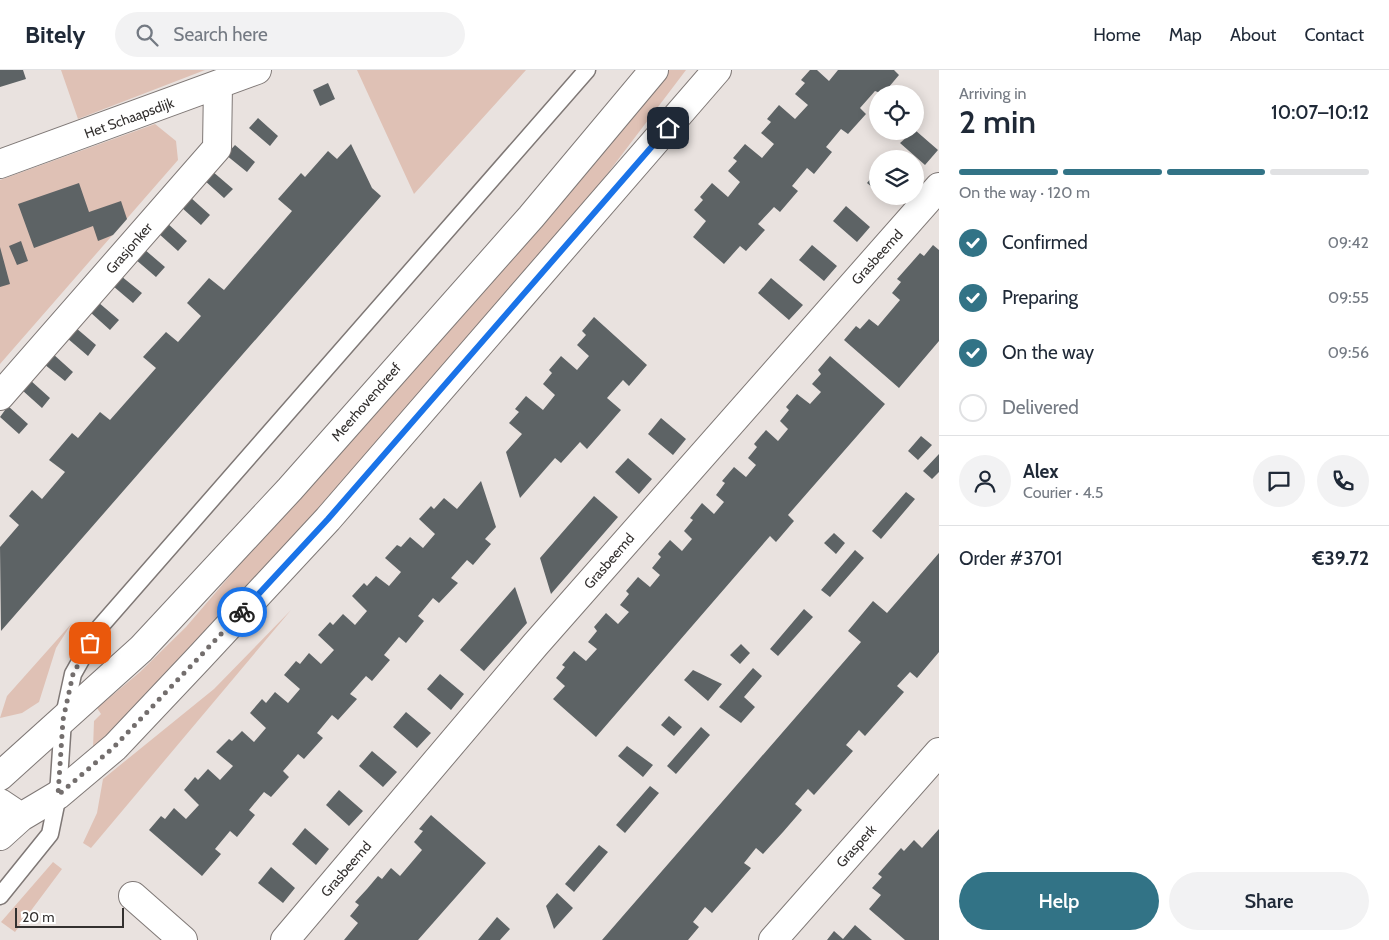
<!DOCTYPE html>
<meta charset="utf-8">
<style>
body{margin:0;font-family:Cabin,sans-serif;background:#f2f2f3;color:#1f2937;height:100vh;display:flex;flex-direction:column;font-size:19px;white-space:nowrap}
*{box-sizing:border-box;margin:0}
p{font-size:16px;color:#747a83}
.icon{flex:none;width:28px;height:28px;fill:none;stroke:currentColor;stroke-width:2;stroke-linecap:round;stroke-linejoin:round}
.map{position:relative;flex:1;overflow:hidden}
.drawer{display:flex;flex-direction:column;background:#fff;width:450px}
.drawer>*{flex:none}
.buttons{position:absolute;left:869px;top:15px;display:grid;gap:10px}
.buttons a{display:grid;place-items:center;width:55px;height:55px;border-radius:50%;background:#fff;box-shadow:0 2px 12px #0003;font-size:25px}
.scale{position:absolute;left:15px;bottom:12px;width:109px;box-sizing:border-box;padding-left:5px;border:2px solid #33302f;border-top:0;font-size:14px;line-height:18px;white-space:nowrap;color:#33302f;-webkit-text-stroke:4px #fff;paint-order:stroke}
.pin{position:absolute;display:grid;place-items:center;width:42px;height:42px;color:#fff;margin:-21px;border-radius:10px;box-shadow:0 2px 8px #0006}
.courier{position:absolute;display:grid;place-items:center;width:50px;height:50px;margin:-25px;border:4px solid #1a73e8;border-radius:50%;background:#fff;color:#222;box-shadow:0 1px 6px #0007}
.headline em{font-style:normal;font-weight:600}
.headline div{display:flex;flex-direction:column-reverse}
.headline{display:flex;align-items:center;justify-content:space-between;height:85px;padding:0 20px}
h1{font-size:32px;font-weight:600;line-height:38px}
.bar{display:grid;grid-template-columns:repeat(4,1fr);gap:8px 5px;align-content:center;height:60px;padding:0 20px}
.bar i{height:6px;border-radius:4px;background:#e0e1e3}
.bar .current{background:#327386}
.bar p{grid-column:span 4}
.line{display:flex;align-items:center;gap:12px;padding:0 20px;border-top:1px solid #e0e1e3}
.line div{flex:1}
.round{display:grid;place-items:center;flex:none;width:52px;height:52px;border-radius:26px;background:#f2f2f3}
ol{padding:0 20px;list-style:none}
li{display:flex;align-items:center;gap:15px;height:55px}
li p{margin-inline-start:auto}
li .icon{padding:5px;border-radius:50%;background:#327386;color:#fff;stroke-width:4}
li:last-child{color:#747a83}
li i{width:28px;height:28px;border:2px solid #e0e1e3;border-radius:50%}
.cta{display:flex;gap:10px;margin-top:auto;padding:10px 20px}
.cta a{flex:1;height:58px;border-radius:30px;background:#327386;color:#fff;font-size:20px;font-weight:600;line-height:58px;text-align:center}
.cta a+a{background:#f2f2f3;color:#1f2937}
header{display:flex;align-items:center;gap:30px;box-sizing:border-box;height:70px;padding:0 25px;background:#fff;border-bottom:1px solid #e0e1e3}
header strong{font-size:24px}
nav{display:flex;gap:28px;margin-inline-start:auto;font-size:18px}
.search{width:350px;height:45px;background:#f2f2f3;display:flex;align-items:center;gap:12px;box-sizing:border-box;padding:0 18px;border-radius:28px;color:#747a83;font-size:19px}
main{display:flex;flex:1;min-height:0}
.map>svg:first-child{display:block}
.green{fill:#dfc1b5}
.building{fill:#5d6365}
.lines{fill:none;stroke-linecap:round;stroke-linejoin:round}
.lane-casing{stroke:#7f7876;stroke-width:19}
.street-casing{stroke:#7f7876;stroke-width:30}
.secondary-casing{stroke:#7f7876;stroke-width:30}
.lane{stroke:#fff;stroke-width:16}
.street{stroke:#fff;stroke-width:28}
.secondary{stroke:#fff;stroke-width:28}
.done{stroke:#736e6d;stroke-width:5;stroke-dasharray:0 9}
.route{stroke:#1a73e8;stroke-width:6}
.labels{text-anchor:middle;dominant-baseline:central;stroke-width:5;stroke-linejoin:round;paint-order:stroke}
.street-label{font-size:14px;fill:#33302f;stroke:#fff}
</style>
<header>
<strong>Bitely</strong>
<div class="search"><svg class="icon" aria-label="search" viewBox="0 0 24 24"><circle cx="10" cy="10" r="6"/><path d="M15 15l6 6"/></svg>Search here</div>
<nav><a>Home</a><a>Map</a><a>About</a><a>Contact</a></nav>
</header>
<main>
<div class="map">
<svg width="939" height="870" viewBox="0 0 939 870">
<rect width="100%" height="100%" fill="#e9e2df"/>
<!-- green -->
<path class="green" d="M61,0h144l-127,49z
M357,0h169l-112,124z
M665,0h21l-144,190 -331,375 -118,114 1,-28 7,-7 -4,-6 43,-36 46,-45z
M155,54l21,17 2,19 -178,204v-184z
M291,540l-200,238 -8,-5 14,-30 6,-34 111,-90z
M72,553l-16,25 -17,54 -17,11 -22,5 7,-22z
M53,792l9,7 -47,63 -14,-10z"/>
<!-- building -->
<path class="building" d="M0,0h23l3,9 -26,8z
M810,0h7l12,11 9,-11h56l5,5 -16,19 -8,-3 -15,17 6,6 -18,20 -7,-5 -15,18 6,5 -18,22 -7,-6 -15,18 6,5 -18,21 -6,-5 -16,17 7,6 -19,21 -6,-5 -16,18 -31,-27 13,-16 -12,-11 9,-10 -3,-3 12,-14 16,14 12,-15 -12,-11 9,-10 -4,-3 12,-14 17,14 12,-14 -13,-11 10,-11 -4,-3 12,-14 16,14 13,-14 -13,-11 10,-11 -4,-3z
M328,13l7,16 -15,7 -7,-16z
M258,48l20,18 -8,10 -21,-18z
M915,60l23,20 -13,15 -25,-22z
M351,74l21,44 9,8 -380,435 -1,-84 19,-22 -10,-9 23,-26 10,9 23,-27 -16,-12 23,-27 6,5 22,-26 10,8 46,-52 -13,-11 23,-25 12,10 23,-26 -14,-13 22,-25 15,12 68,-79 -14,-12 23,-26 4,4 23,-26 9,8z
M235,75l20,17 -8,10 -21,-17z
M878,100v22l-11,-9z
M212,101l21,18 -9,9 -20,-18z
M79,113l10,29 32,-11 6,18 -14,16 -15,6 -5,-15 -59,22 -16,-44z
M883,126h14l-6,7z
M190,127l20,18 -9,10 -20,-18z
M846,136l24,21 -13,15 -24,-21z
M167,153l20,18 -9,10 -20,-18z
M21,171l7,20 -11,4 -8,-19z
M812,175l25,21 -13,15 -25,-21z
M933,175l6,5v91l-40,47 -55,-48 12,-14 4,3 9,-10 9,7 22,-26 -8,-7 9,-11 -4,-3 23,-26 4,3z
M0,177l10,37 -10,3z
M144,179l21,18 -9,10 -21,-18z
M121,206l21,17 -9,10 -20,-17z
M771,208l32,27 -14,15 -31,-27z
M98,232l21,18 -9,10 -20,-18z
M594,247l53,48 -18,21 -6,-6 -16,18 14,12 -34,39 -7,-7 -19,21 -6,-5 -35,40 -14,-46 16,-18 -13,-11 10,-11 -4,-3 11,-13 17,14 12,-15 -12,-11 9,-11 -3,-3 12,-14 16,14 12,-14 -12,-11 9,-10 -4,-4z
M76,258l20,17 -8,11 -21,-18z
M53,284l20,18 -8,9 -21,-17z
M830,286l55,48 -97,111 6,6 -18,21 -6,-6 -174,201 -43,-38 12,-13 -9,-8 9,-11 -3,-2 12,-14 12,10 11,-12 -9,-7 9,-11 -3,-4 12,-14 12,11 11,-12 -9,-7 9,-11 -3,-3 12,-14 12,10 10,-12 -8,-7 9,-11 -3,-3 12,-14 12,11 10,-12 -8,-8 9,-11 -3,-2 12,-15 12,11 10,-12 -8,-7 9,-12 -3,-2 12,-14 12,10 10,-12 -8,-7 9,-11 -3,-3 12,-14 12,11 10,-12 -8,-8 9,-11 -3,-3 11,-13 13,10 11,-12 -9,-8 9,-10 -3,-4z
M30,310l20,18 -8,10 -20,-18z
M8,336l20,18 -9,10 -19,-17z
M661,348l25,21 -13,16 -25,-21z
M921,366l11,9 -14,15 -10,-9z
M939,384v18l-7,7 -9,-8z
M628,388l24,21 -13,15 -24,-22z
M481,411l15,46 -11,12 6,5 -18,21 -6,-5 -16,18 7,5 -19,20 -6,-5 -15,18 6,5 -18,22 -7,-6 -15,18 6,5 -18,21 -6,-5 -16,18 7,5 -19,21 -6,-5 -15,18 6,5 -19,21 -6,-5 -15,17 6,6 -18,20 -7,-5 -15,18 6,5 -18,22 -7,-6 -15,18 6,5 -19,22 -53,-46 12,-14 4,3 9,-11 12,11 13,-14 -15,-15 11,-13 3,3 10,-11 12,11 13,-14 -17,-14 13,-13 3,2 10,-10 12,11 12,-14 -16,-15 12,-14 4,4 9,-11 13,11 12,-14 -16,-14 12,-14 4,3 9,-11 12,11 13,-14 -16,-15 12,-13 3,3 10,-11 12,11 12,-14 -15,-15 12,-13 3,3 9,-10 13,10 12,-14 -16,-14 12,-13 4,2 9,-10 13,11 12,-14 -16,-15 12,-13 3,3 10,-11 13,11z
M906,422l9,7 -34,40 -9,-8z
M594,426l24,21 -67,77 -11,-36z
M834,463l11,10 -9,11 -12,-11z
M855,480l9,8 -34,39 -9,-7z
M939,483v99l-22,26 -7,-6 -13,14 7,6 -39,44 -6,-6 -13,15 7,6 -39,44 -6,-6 -13,15 7,6 -19,22 -20,22 -7,-6 -12,15 7,5 -39,45 -7,-6 -12,15 6,5 -11,13h-86l259,-298 -13,-11 25,-30 14,12z
M515,517l12,36 -43,48 -24,-21z
M804,539l9,8 -35,39 -8,-7z
M741,574l9,9 -10,11 -10,-9z
M753,598l9,8 -18,21 11,10 -14,16 -22,-16z
M693,600l29,14 -14,17 -24,-21z
M440,604l24,20 -13,16 -24,-21z
M406,642l25,21 -14,15 -24,-21z
M669,646l13,11 -8,9 -13,-11z
M701,657l9,8 -34,39 -9,-8z
M627,676l26,19 -10,12 -25,-21z
M372,681l25,21 -14,15 -24,-21z
M650,716l9,7 -34,40 -9,-8z
M339,720l24,21 -14,15 -23,-21z
M431,745l55,48 -68,77h-74l14,-17 -8,-7 9,-11 -4,-3 12,-13 11,-13 4,3 9,-11 9,8 22,-26 -8,-8 9,-11 -4,-2z
M305,758l24,21 -13,16 -24,-21z
M939,759v111h-34l-36,-31 12,-14 -9,-7 10,-11 -4,-3 23,-26 3,3 10,-11 8,8z
M599,775l9,7 -34,40 -9,-8z
M271,797l24,21 -12,15 -25,-20z
M557,823l16,15 -19,21 -8,-23z
M497,847l13,12 -10,11h-22z
M855,855l17,15h-45l7,-9 9,8z"/>
<g class="lines">
<!-- lane casing -->
<g class="lane-casing">
<path id="lane" d="M0,826l50,-62 8,-39 5,-75 10,-46 26,-46 488,-558"/>
</g>
<!-- street casing -->
<g class="street-casing">
<path id="street" d="M0,94l257,-94
M0,326l217,-248 1,-63
M133,826l50,44
M285,870l250,-295 404,-458
M773,870l166,-188"/>
</g>
<!-- secondary casing -->
<g class="secondary-casing">
<path id="secondary" d="M0,706l141,-127 149,-160 241,-272 123,-147
M0,733l21,14
M0,766l21,-19 37,-22 57,-48 85,-90 128,-138 389,-449"/>
</g>
<!-- lane -->
<use href="#lane" class="lane"/>
<!-- street -->
<use href="#street" class="street"/>
<!-- secondary -->
<use href="#secondary" class="secondary"/>
</g>
<g class="lines">
<!-- done -->
<path class="done" d="M90,573l-17,31 -10,46 -5,75 56,-48 128,-135"/>
<!-- route -->
<path class="route" d="M242,542l86,-93 340,-391"/>
</g>
<g class="labels">
<!-- street labels -->
<g class="street-label">
<text transform="translate(129 48) rotate(-20)">Het Schaapsdijk</text>
<text transform="translate(129 178) rotate(-49)">Grasjonker</text>
<text transform="translate(877 187) rotate(-48)">Grasbeemd</text>
<text transform="translate(366 332) rotate(-49)">Meerhovendreef</text>
<text transform="translate(609 491) rotate(-49)">Grasbeemd</text>
<text transform="translate(856 776) rotate(-48)">Grasperk</text>
<text transform="translate(346 799) rotate(-49)">Grasbeemd</text>
</g>
</g>
</svg>
<div class="buttons">
<a><svg class="icon" aria-label="locate" viewBox="0 0 24 24"><circle cx="12" cy="12" r="6"/><path d="M12 2v4M12 18v4M2 12h4M18 12h4"/></svg></a>
<a><svg class="icon" aria-label="layers" viewBox="0 0 24 24"><path d="M12 4l9 5-9 5-9-5zM3 14l9 5 9-5"/></svg></a>
</div>
<div class="scale">20 m</div>
<div class="pin" style="left:90px;top:573px;background:#ea580c"><svg class="icon" aria-label="bag" viewBox="0 0 24 24"><path d="M5 8h14l-1 12H6zM9 8a3 3 0 0 1 6 0"/></svg></div>
<div class="pin" style="left:668px;top:58px;background:#1f2937"><svg class="icon" aria-label="home" viewBox="0 0 24 24"><path d="M3 11l9-7 9 7M6 9v11h12V9"/></svg></div>
<div class="courier" style="left:242px;top:542px"><svg class="icon" aria-label="bike" viewBox="0 0 24 24"><circle cx="6" cy="16" r="4"/><circle cx="18" cy="16" r="4"/><path d="M6 16l4-8h5l3 8M10 8l3 8H6M13 5h3"/></svg></div>
</div>
<section class="drawer">
<div class="headline"><div><h1>2 min</h1><p>Arriving in</p></div><em>10:07–10:12</em></div>
<div class="bar"><i class="current"></i><i class="current"></i><i class="current"></i><i></i><p>On the way · 120 m</p></div>
<ol>
<li><svg class="icon" aria-label="check" viewBox="0 0 24 24"><path d="M5 12l5 5 9-10"/></svg>Confirmed<p>09:42</p></li>
<li><svg class="icon" aria-label="check" viewBox="0 0 24 24"><path d="M5 12l5 5 9-10"/></svg>Preparing<p>09:55</p></li>
<li><svg class="icon" aria-label="check" viewBox="0 0 24 24"><path d="M5 12l5 5 9-10"/></svg>On the way<p>09:56</p></li>
<li><i></i>Delivered</li>
</ol>
<div class="line" style="height:90px"><a class="round"><svg class="icon" aria-label="person" viewBox="0 0 24 24"><circle cx="12" cy="8" r="4"/><path d="M4 21q1-7 8-7t8 7"/></svg></a><div><b>Alex</b><p>Courier · 4.5</p></div><a class="round"><svg class="icon" aria-label="chat" viewBox="0 0 24 24"><path d="M4 5h16v11H9l-5 4z"/></svg></a><a class="round"><svg class="icon" aria-label="phone" viewBox="0 0 24 24"><path d="M5 4h4l2 5-3 2q2 4 5 5l2-3 5 2v4C11 20 4 13 5 4z"/></svg></a></div>
<div class="line" style="height:65px"><div>Order #3701</div><b>€39.72</b></div>
<div class="cta"><a>Help</a><a>Share</a></div>
</section>
</main>
